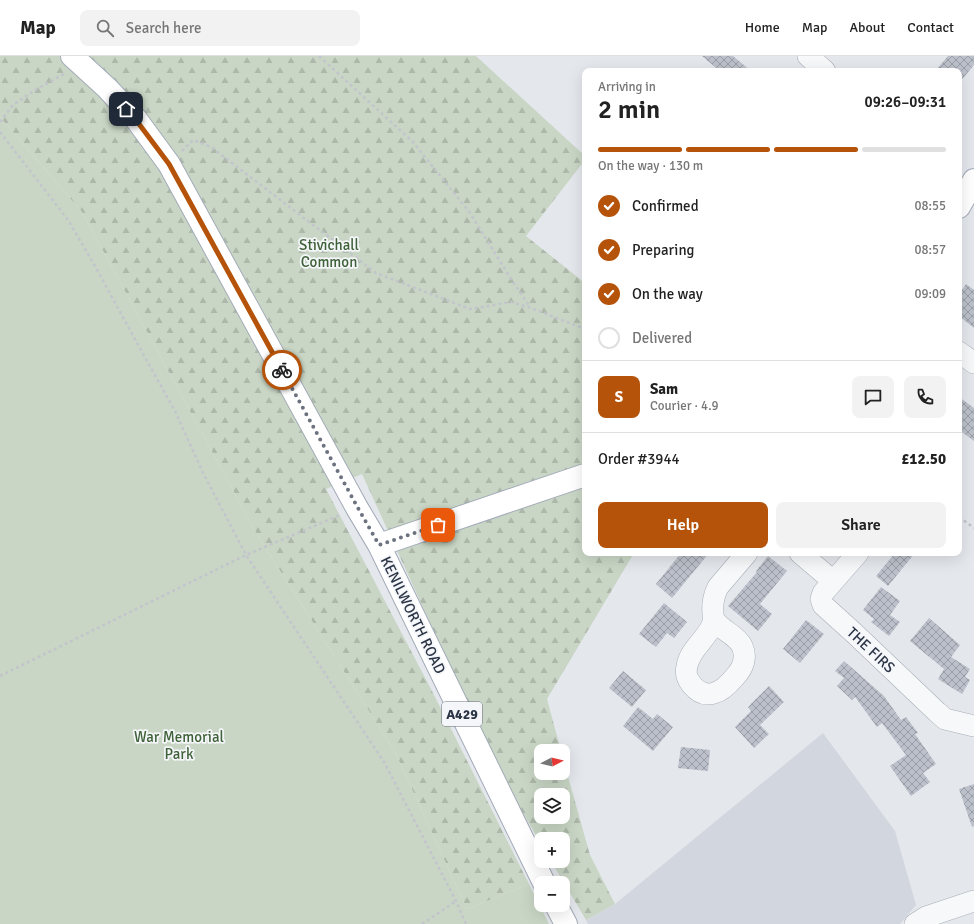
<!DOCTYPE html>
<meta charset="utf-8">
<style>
body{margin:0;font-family:Signika,sans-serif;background:#f2f2f2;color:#222;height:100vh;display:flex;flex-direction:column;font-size:15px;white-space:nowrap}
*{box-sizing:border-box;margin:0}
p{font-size:13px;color:#767676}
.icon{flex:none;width:22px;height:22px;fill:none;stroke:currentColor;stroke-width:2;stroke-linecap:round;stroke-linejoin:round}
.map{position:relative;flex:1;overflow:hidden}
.details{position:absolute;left:582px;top:12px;width:380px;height:488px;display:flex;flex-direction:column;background:#fff;border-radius:8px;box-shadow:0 4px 16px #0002}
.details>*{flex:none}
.needle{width:26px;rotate:83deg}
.buttons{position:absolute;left:534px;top:688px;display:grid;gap:8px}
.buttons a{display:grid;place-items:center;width:36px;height:36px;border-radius:8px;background:#fff;box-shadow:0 4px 16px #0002;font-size:20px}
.pin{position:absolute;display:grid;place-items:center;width:34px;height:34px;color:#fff;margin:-17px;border-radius:8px;box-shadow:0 2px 6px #0006}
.courier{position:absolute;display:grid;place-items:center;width:40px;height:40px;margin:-20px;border:3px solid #b45309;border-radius:50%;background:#fff;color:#222;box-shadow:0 1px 5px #0007}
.head em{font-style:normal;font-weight:600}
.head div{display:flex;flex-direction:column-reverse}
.head{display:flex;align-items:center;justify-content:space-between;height:68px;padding:0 16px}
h1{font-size:26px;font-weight:600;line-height:30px}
.bar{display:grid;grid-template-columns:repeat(4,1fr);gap:6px 4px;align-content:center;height:48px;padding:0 16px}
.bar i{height:5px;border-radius:3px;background:#e0e0e0}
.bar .selected{background:#b45309}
.bar p{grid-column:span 4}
.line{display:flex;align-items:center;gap:10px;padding:0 16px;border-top:1px solid #e0e0e0}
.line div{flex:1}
.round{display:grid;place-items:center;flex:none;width:42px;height:42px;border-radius:8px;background:#f2f2f2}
ol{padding:0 16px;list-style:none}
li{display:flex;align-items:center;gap:12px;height:44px}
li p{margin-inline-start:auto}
li .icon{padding:4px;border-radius:50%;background:#b45309;color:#fff;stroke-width:4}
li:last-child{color:#767676}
li i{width:22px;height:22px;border:2px solid #e0e0e0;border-radius:50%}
.action{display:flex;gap:8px;margin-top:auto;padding:8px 16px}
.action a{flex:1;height:46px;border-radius:8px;background:#b45309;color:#fff;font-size:16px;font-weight:600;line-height:46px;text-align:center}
.action a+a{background:#f2f2f2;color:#222}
header{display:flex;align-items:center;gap:24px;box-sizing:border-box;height:56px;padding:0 20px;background:#fff;border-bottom:1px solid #e0e0e0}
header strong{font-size:19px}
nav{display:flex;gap:22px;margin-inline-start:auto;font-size:14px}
.search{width:280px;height:36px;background:#f2f2f2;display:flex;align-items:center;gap:10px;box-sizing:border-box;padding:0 14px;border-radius:8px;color:#767676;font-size:15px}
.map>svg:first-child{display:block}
.built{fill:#d2d6de}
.green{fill:#c9d6c5}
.forest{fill:url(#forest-firs);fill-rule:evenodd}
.building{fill:url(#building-cross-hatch)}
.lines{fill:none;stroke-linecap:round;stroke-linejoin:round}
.minor-casing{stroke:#a9aeb7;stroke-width:22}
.major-casing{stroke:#a3abb8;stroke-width:24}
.path{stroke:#c2c5cb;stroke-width:2.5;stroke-dasharray:3 3;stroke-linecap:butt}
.minor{stroke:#f7f8fa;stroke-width:21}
.major{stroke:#fff;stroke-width:22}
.done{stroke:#6c737f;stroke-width:4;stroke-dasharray:0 7.2}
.route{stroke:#b45309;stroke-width:5}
.labels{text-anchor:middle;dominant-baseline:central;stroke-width:3.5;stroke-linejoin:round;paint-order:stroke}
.shield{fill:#f4f6f9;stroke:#676e7b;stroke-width:1}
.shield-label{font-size:14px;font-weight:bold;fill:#2b3445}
.park-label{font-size:15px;fill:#3f6138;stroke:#f4f6f9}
.street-label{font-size:15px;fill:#2b3445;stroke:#f4f6f9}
</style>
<header>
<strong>Map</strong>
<div class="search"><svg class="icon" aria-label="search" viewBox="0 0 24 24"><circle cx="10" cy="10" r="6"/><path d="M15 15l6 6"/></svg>Search here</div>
<nav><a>Home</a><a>Map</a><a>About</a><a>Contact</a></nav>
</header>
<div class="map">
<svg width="974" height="868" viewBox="0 0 974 868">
<defs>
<pattern id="forest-firs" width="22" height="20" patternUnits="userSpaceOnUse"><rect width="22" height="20" fill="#c9d6c5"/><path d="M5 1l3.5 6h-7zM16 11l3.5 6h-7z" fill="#adb8ab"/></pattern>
<pattern id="building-cross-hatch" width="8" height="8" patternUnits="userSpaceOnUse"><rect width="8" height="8" fill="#bbc0ca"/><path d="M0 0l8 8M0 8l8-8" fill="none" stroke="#989da6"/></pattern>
</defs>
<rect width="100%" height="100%" fill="#e4e7ec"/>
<!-- built -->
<path class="built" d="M823,677l72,98 21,74 -16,19h-312l-2,-4 29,-16z"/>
<!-- green -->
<path class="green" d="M0,61l82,95 173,319 140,221 72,157 62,-25 20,40h-549z"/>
<!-- forest -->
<path class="forest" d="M0,0h476l109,100v4l-59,76 59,47v270h49l-87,146 14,52h-20v22h22v-14l27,96 25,49 -29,16 -35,-59h12v-22h-22v5l-45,-77 -134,-293 -36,15 106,202 97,193 -62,25 -72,-157 -140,-221 -173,-319 -82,-95zM541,739h22v22h-22z"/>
<!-- building -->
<path class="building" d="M702,0h31l18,15h-31z
M948,0h26v9l-15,18v-12h-24z
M966,228l8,6v38l-15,-12v-22z
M959,341l15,11v33l-15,-11z
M681,497h28l-37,45 -16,-14z
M895,497h20l-27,33 -12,-10z
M768,500l19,15 -27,33 12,10 -14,17 -30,-25 29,-34 -1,-1z
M881,531l19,14 -10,14 10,7 -11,14 -18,-14 3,-3 -11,-9z
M664,547l23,19 -13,16 -7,-5 -11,14 -17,-13z
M929,562l31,27 -9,12 19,12 -5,8 5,3 -8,14 -24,-15 6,-10 -34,-28z
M806,564l18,14 -24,29 -17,-14z
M844,605l40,35 17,24 5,-3 12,16 -3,1 21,30 -13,9 7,9 -19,14 -21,-30 16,-11 -24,-32 -5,4 -22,-30 -3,3 -15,-14 7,-8 -9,-7z
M623,615l23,19 -14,17 -23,-19z
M769,630l15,16 -24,23 9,9 -15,14 -19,-21 16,-16 -3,-4z
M638,651l15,12 4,-5 16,13 -20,24 -30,-25z
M681,691l29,3 -2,21 -30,-3z
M974,728v42l-2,1 -13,-38z"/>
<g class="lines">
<!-- minor casing -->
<g class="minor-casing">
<path id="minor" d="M808,0l17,15
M959,296l15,11
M800,497l33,28
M858,497l-35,40 -2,6 2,6 31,28 83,79 8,7 29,7
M714,563c7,12 22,15 28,27 6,13 0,24 -9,33 -11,13 -27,23 -41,6 -5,-6 -7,-11 -5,-19 3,-17 19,-26 25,-41 2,-4 1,-8 1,-12 -1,-9 1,-18 5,-26l29,-34
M915,868l11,-7 48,-16"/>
</g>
<!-- major casing -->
<g class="major-casing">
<path id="major" d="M72,0l35,32 29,31 33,45 188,344 22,37 165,338
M959,151l15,-27
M379,489l206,-70
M556,849l10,19"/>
</g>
<!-- path -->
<path class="path" d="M319,0l94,86 57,71 43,69 17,25
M0,66l13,-17 22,-15 29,-16
M0,76l68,88 27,46 42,77 38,68 28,62 43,82 138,207 72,139 10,23
M182,95l11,-11 18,7 165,126 94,36 41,-7 20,6 54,21
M959,461l15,11
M0,620l246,-121 94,-40
M422,868l34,-23"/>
<!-- minor -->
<use href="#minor" class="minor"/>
<!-- major -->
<use href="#major" class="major"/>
</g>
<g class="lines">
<!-- done -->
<path class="done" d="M282,314l76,138 21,37 59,-20"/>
<!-- route -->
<path class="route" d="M126,53l10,11 33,44 113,206"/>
</g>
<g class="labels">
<!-- shield labels -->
<rect class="shield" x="442" y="646" width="40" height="24" rx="3"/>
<g class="shield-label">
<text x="462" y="658">A429</text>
</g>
<!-- park labels -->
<g class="park-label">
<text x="329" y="189">Stivichall<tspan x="329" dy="17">Common</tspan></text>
<text x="179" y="681">War Memorial<tspan x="179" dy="17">Park</tspan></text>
</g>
<!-- street labels -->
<g class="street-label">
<text transform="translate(413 559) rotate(64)">KENILWORTH ROAD</text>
<text transform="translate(871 594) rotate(43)">THE FIRS</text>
</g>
</g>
</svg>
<div class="buttons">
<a><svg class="needle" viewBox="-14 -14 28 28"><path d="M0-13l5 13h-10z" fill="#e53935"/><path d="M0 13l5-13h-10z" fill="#767676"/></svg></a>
<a><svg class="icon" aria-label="layers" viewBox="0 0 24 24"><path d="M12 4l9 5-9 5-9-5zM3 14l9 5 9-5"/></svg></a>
<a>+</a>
<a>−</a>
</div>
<div class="pin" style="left:438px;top:469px;background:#ea580c"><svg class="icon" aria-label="bag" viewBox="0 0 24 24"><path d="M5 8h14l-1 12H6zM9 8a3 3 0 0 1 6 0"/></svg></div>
<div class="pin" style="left:126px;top:53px;background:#1f2937"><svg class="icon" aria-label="home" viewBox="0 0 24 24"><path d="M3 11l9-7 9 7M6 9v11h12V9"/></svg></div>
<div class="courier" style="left:282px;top:314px"><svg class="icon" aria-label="bike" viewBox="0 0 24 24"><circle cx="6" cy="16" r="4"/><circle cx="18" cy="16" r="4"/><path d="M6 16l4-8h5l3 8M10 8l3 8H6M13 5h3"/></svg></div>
<section class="details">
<div class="head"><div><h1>2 min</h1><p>Arriving in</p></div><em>09:26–09:31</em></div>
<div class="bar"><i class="selected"></i><i class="selected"></i><i class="selected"></i><i></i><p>On the way · 130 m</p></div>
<ol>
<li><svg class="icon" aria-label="check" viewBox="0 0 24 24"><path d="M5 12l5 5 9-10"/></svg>Confirmed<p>08:55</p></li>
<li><svg class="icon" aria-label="check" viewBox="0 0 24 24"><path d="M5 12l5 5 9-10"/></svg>Preparing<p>08:57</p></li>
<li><svg class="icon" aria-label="check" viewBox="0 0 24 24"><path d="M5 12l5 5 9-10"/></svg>On the way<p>09:09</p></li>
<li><i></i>Delivered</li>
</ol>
<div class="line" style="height:72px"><b class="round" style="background:#b45309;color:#fff">S</b><div><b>Sam</b><p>Courier · 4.9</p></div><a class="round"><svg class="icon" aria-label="chat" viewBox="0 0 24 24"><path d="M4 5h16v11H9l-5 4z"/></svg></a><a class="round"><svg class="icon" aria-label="phone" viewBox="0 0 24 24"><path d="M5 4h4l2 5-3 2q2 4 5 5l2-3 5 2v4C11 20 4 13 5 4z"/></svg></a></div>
<div class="line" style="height:52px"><div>Order #3944</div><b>£12.50</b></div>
<div class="action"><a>Help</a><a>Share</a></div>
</section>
</div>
